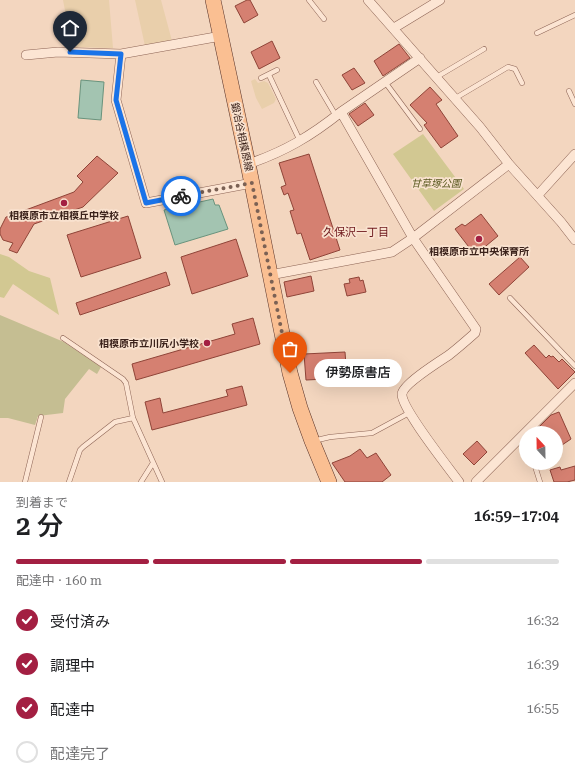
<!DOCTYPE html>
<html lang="ja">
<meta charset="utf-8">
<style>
body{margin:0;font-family:"Roboto Serif","Noto Sans JP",serif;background:#f6f6f6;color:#202124;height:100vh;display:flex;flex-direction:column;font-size:15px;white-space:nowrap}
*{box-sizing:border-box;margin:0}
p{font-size:13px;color:#757577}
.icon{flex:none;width:22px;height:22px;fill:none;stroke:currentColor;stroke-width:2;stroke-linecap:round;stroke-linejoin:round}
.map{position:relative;height:482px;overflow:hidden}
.panel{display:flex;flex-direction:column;background:#fff;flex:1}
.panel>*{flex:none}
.needle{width:26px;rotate:338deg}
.tools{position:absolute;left:519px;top:426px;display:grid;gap:8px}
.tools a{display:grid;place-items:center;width:44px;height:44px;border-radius:50%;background:#fff;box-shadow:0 4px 16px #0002;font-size:20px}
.pin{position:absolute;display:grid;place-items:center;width:34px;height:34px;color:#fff;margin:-41px -17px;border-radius:50% 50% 50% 0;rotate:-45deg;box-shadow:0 0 4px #0007}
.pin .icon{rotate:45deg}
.courier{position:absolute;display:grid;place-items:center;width:40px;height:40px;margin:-20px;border:3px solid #1a73e8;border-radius:50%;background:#fff;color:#222;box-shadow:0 1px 5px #0007}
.bubble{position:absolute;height:28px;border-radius:14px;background:#fff;box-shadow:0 4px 16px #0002;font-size:13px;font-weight:600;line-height:28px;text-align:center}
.head em{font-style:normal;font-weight:600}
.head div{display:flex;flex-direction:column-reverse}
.head{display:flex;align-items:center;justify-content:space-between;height:68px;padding:0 16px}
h1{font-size:26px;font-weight:600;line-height:30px}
.bar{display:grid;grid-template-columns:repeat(4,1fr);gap:6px 4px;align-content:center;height:48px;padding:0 16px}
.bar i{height:5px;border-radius:3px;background:#e0e0e0}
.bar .current{background:#a31f42}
.bar p{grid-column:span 4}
ol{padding:0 16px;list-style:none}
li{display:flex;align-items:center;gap:12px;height:44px}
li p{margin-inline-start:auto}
li .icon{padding:4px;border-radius:50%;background:#a31f42;color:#fff;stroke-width:4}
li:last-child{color:#757577}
li i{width:22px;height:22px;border:2px solid #e0e0e0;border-radius:50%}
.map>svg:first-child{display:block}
.farmland{fill:#e9cfab}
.green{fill:#d2c892}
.cemetery{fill:#c5be92}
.water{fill:#a3c4b1;stroke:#69937d}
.building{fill:#d58071;stroke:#8f4438}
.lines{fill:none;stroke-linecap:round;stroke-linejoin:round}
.lane-casing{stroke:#8d6455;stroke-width:5.5}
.street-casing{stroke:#8d6455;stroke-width:10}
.primary-casing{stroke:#5a342a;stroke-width:16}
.lane{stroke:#fce5d3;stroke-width:4.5}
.street{stroke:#fce5d3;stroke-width:9}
.primary{stroke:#fabf92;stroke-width:15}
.done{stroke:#7b6154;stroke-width:4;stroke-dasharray:0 7.2}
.route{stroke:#1a73e8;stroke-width:5}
.poi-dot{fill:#a31f42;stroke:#f9e2cf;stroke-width:1.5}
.labels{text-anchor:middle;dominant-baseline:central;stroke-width:3.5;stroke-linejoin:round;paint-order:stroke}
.street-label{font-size:10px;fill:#3b221b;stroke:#f9e2cf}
.park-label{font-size:10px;font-style:italic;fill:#5a5920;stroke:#f9e2cf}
.poi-label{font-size:10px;font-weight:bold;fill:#3b221b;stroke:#f9e2cf}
.neighbourhood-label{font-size:11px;fill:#6c161b;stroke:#f9e2cf}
</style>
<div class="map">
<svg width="575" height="482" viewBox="0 0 575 482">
<rect width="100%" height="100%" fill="#f3d6bf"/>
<!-- farmland -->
<path class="farmland" d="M63,0h46l4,48 -41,-1z
M135,0h26l11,41 -27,5z
M255,79l3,4 6,-2 4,2 8,16 -2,4 -12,6 -6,-11 -5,-17z"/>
<!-- green -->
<path class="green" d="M423,134l41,55 -30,22 -41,-57z
M0,254l9,3 20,14 21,7 9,37 -46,-31 -9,14 -4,-1z"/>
<!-- cemetery -->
<path class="cemetery" d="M0,315l64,27 37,25 -4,7 -8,-5 -24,30 -2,14 -25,3 -3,9 -27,-7h-8z"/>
<!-- water -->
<path class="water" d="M81,80l23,2 -3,38 -23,-2z
M213,199l2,6h4l9,24 -53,16 -11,-35z"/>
<!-- building -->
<path class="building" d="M247,0h3l8,15 -14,8 -9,-17z
M272,41l8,17 -21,11 -8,-17z
M399,44l11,14 -27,18 -9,-15z
M354,68l11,15 -13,7 -10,-15z
M430,87l12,13 -6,4 22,32 -17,12 -17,-23 3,-2 -17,-18z
M365,103l9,12 -16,11 -9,-12z
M309,154l31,96 -30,10 -9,-27 -4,1 -7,-23 4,-1 -6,-17 -4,2 -3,-8 5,-2 -7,-22z
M97,156l21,17 -35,34 -49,17 -17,29 -8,-3 4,-7 -10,-3 -3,-6v-5l6,-12 6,-1 6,4 5,-9 51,-19 9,-10 -6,-6z
M481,214l17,22 -23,19 -20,-26 7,-5 3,2z
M128,216l13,42 -60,19 -14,-42z
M236,239l12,37 -56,18 -11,-37z
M520,257l9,10 -30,28 -10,-11z
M166,272l4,13 -90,30 -4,-12z
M311,276l3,15 -27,6 -3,-15z
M359,277l1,4 3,-1 3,12 -19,4 -3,-12 6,-1 -1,-4z
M253,318l7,26 -124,36 -4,-16 103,-30 -3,-10z
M534,345l12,13 3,-3 2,2 2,-1 6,6 3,-3 13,13 -17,17 -33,-36z
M345,352l2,26 -41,2 -2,-26z
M242,386l5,19 -95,25 -7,-28 15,-4 3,15 65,-17 -2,-6z
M559,412l12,27 -15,10v-16h-23l18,-18z
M477,441l10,11 -13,13 -11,-11z
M360,449l7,9 9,-5 15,22 -9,7h-37l-13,-19 18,-7z
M575,466v14l-8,2h-13l-4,-12 10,-3 1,3z"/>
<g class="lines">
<!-- lane casing -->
<g class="lane-casing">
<path id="lane" d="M309,0l15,19
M537,33l38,-18
M269,75l31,66
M261,78l16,-8
M435,78l49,-29
M316,82l20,34
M385,82l35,47
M569,91l6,13
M454,99l54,-32 7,2 7,14
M510,298l65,68
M63,338l60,41 3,4 7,35 29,64
M522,437l4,6
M313,441l17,-4 42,-4 37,-20
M534,463l6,19
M25,482l16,-65
M69,482l11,-32 3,-3 32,-25 18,-4
M141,482l12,-19"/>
</g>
<!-- street casing -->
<g class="street-casing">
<path id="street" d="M368,0l112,127 29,37 52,58 14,18
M394,28l46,-28
M221,36l-100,18 -5,46 30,103 106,-20
M26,55l32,-3 63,2
M420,58l-79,54 72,126 63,91 -1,4c-9,8 -17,15 -26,22 -9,6 -46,29 -47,39 -1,14 47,74 57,88
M248,164c36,-12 63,-28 93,-52
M538,195l37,-41
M270,275l122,-23 21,-14 96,-74
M476,482l99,-99"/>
</g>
<!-- primary casing -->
<g class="primary-casing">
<path id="primary" d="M213,0l35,164 42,209 10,35 12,33 17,41"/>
</g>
<!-- lane -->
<use href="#lane" class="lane"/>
<!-- street -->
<use href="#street" class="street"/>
<!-- primary -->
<use href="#primary" class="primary"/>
</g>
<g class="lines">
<!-- done -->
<path class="done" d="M181,196l71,-13 38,190"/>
<!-- route -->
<path class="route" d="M70,52l51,2 -5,46 30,103 35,-7"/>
</g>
<!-- markers -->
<g class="poi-dot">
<circle cx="64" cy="203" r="4"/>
<circle cx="479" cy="239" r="4"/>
<circle cx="207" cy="343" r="4"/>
</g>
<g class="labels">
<!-- street labels -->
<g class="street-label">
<text transform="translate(242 137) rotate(78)">鍛冶谷相模原線</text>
</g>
<!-- park labels -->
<g class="park-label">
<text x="436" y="183">甘草塚公園</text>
</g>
<!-- poi labels -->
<g class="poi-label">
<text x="64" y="215">相模原市立相模丘中学校</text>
<text x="479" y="251">相模原市立中央保育所</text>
<text x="199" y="343" text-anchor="end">相模原市立川尻小学校</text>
</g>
<!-- neighbourhood labels -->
<g class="neighbourhood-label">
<text x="356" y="232">久保沢一丁目</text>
</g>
</g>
</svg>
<div class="tools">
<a><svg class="needle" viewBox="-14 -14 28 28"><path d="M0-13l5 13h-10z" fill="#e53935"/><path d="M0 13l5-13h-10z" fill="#757577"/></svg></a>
</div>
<div class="pin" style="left:290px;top:373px;background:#ea580c"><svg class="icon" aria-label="bag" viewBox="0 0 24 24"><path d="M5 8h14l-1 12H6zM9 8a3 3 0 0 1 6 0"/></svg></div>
<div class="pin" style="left:70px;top:52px;background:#1f2937"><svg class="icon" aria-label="home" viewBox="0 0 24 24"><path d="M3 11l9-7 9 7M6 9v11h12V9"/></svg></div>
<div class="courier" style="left:181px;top:196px"><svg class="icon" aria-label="bike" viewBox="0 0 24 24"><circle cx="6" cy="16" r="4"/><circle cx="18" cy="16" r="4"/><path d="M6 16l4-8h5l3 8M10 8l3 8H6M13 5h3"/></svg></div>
<div class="bubble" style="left:314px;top:359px;width:88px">伊勢原書店</div>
</div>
<section class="panel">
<div class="head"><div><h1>2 分</h1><p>到着まで</p></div><em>16:59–17:04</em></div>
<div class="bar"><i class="current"></i><i class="current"></i><i class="current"></i><i></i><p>配達中 · 160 m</p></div>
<ol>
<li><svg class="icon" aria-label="check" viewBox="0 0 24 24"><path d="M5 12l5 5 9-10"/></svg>受付済み<p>16:32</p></li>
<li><svg class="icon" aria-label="check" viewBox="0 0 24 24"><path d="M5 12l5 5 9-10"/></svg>調理中<p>16:39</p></li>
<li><svg class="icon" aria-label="check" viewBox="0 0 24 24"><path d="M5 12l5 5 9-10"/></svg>配達中<p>16:55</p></li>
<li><i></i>配達完了</li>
</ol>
</section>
